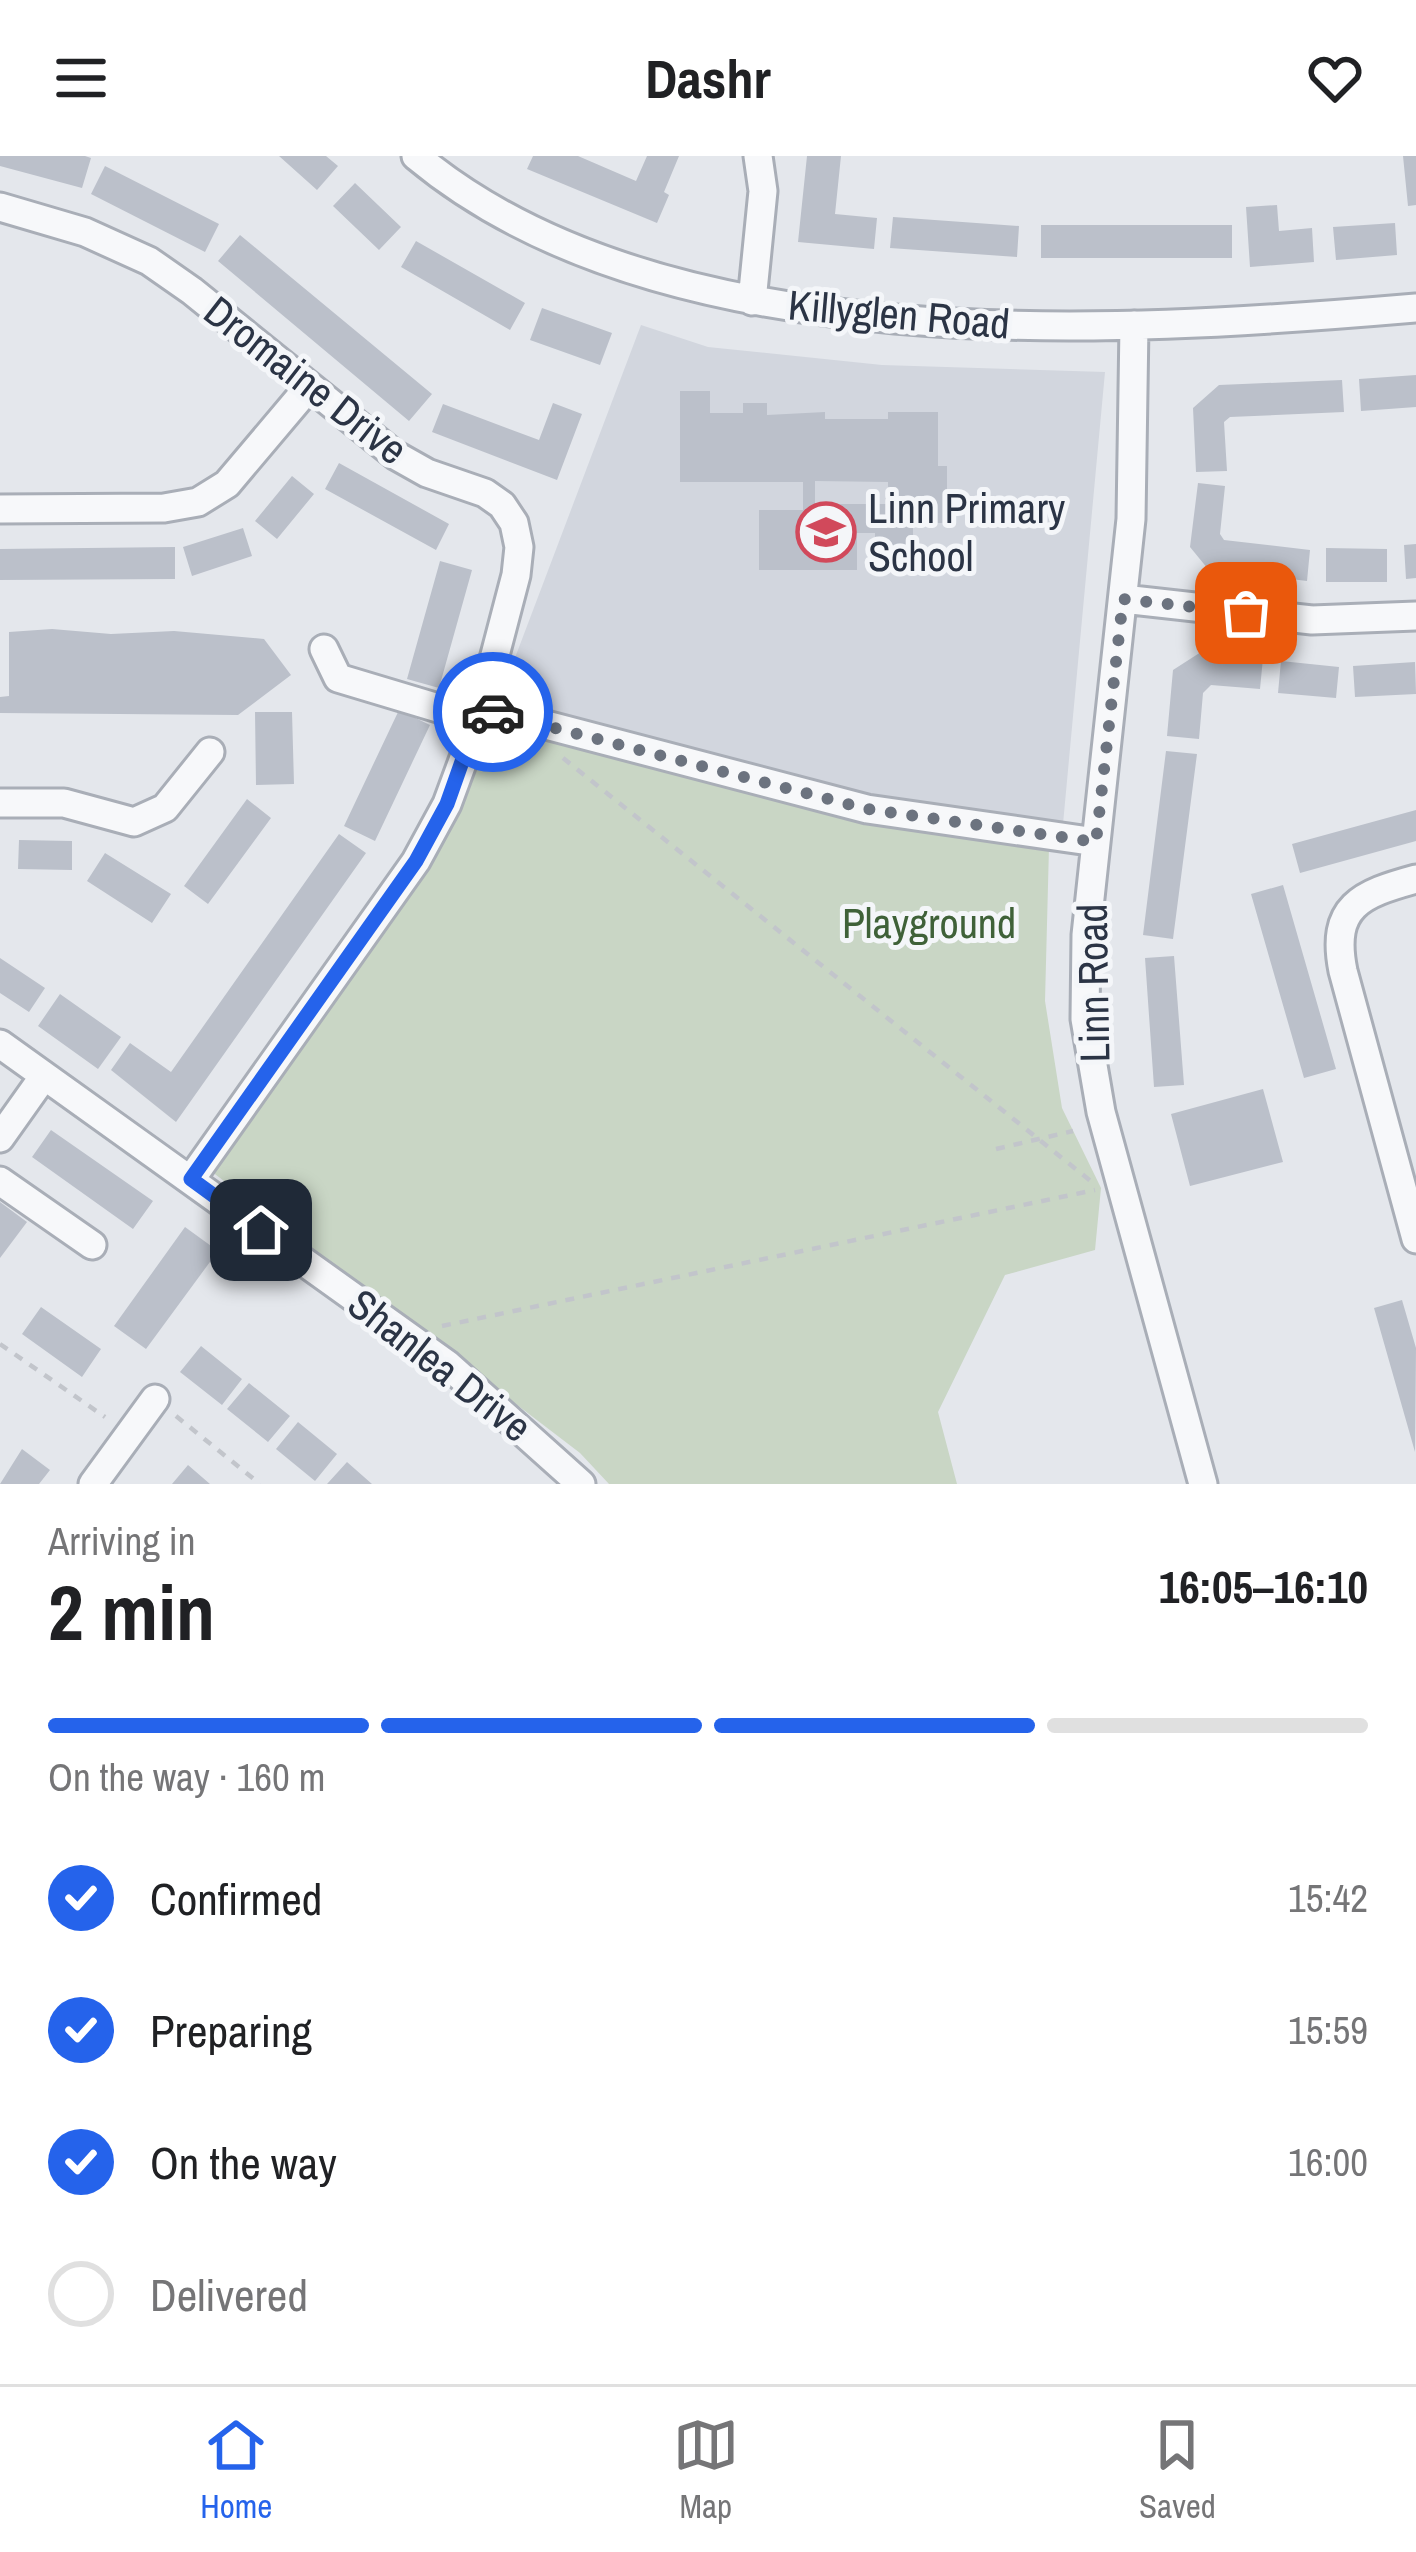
<!DOCTYPE html>
<meta charset="utf-8">
<style>
body{margin:0;font-family:"Archivo Narrow",sans-serif;background:#f6f6f6;color:#202124;height:100vh;display:flex;flex-direction:column;font-size:45px;white-space:nowrap}
*{box-sizing:border-box;margin:0}
p{font-size:39px;color:#757577}
.icon{flex:none;width:66px;height:66px;fill:none;stroke:currentColor;stroke-width:2;stroke-linecap:round;stroke-linejoin:round}
.map{position:relative;height:1328px;overflow:hidden}
.drawer{display:flex;flex-direction:column;background:#fff;flex:1}
.drawer>*{flex:none}
.pin{position:absolute;display:grid;place-items:center;width:102px;height:102px;color:#fff;margin:-51px;border-radius:24px;box-shadow:0 6px 18px #0006}
.courier{position:absolute;display:grid;place-items:center;width:120px;height:120px;margin:-60px;border:9px solid #2563eb;border-radius:50%;background:#fff;color:#222;box-shadow:0 3px 15px #0007}
.headline em{font-style:normal;font-weight:700}
.headline div{display:flex;flex-direction:column-reverse}
.headline{display:flex;align-items:center;justify-content:space-between;height:204px;padding:0 48px}
h1{font-size:78px;font-weight:700;line-height:90px}
.bar{display:grid;grid-template-columns:repeat(4,1fr);gap:18px 12px;align-content:center;height:144px;padding:0 48px}
.bar i{height:15px;border-radius:9px;background:#e0e0e0}
.bar .current{background:#2563eb}
.bar p{grid-column:span 4}
ol{padding:0 48px;list-style:none}
li{display:flex;align-items:center;gap:36px;height:132px}
li p{margin-inline-start:auto}
li .icon{padding:12px;border-radius:50%;background:#2563eb;color:#fff;stroke-width:4}
li:last-child{color:#757577}
li i{width:66px;height:66px;border:6px solid #e0e0e0;border-radius:50%}
header{display:flex;justify-content:space-between;align-items:center;height:156px;padding:0 48px;background:#fff;font-size:54px;font-weight:700}
.menu{display:flex;justify-content:space-around;align-items:center;height:168px;border-top:3px solid #e0e0e0;background:#fff;font-size:33px;color:#757577}
.menu a{display:grid;justify-items:center;gap:6px}
.menu .current{color:#2563eb}
.map>svg:first-child{display:block}
.built{fill:#d2d6de}
.green{fill:#c9d6c5}
.building{fill:#bbc0ca;fill-rule:evenodd}
.lines{fill:none;stroke-linecap:round;stroke-linejoin:round}
.minor-casing{stroke:#a9aeb7;stroke-width:33}
.path{stroke:#c2c5cb;stroke-width:4.5;stroke-dasharray:9 9;stroke-linecap:butt}
.minor{stroke:#f7f8fa;stroke-width:27}
.done{stroke:#6c737f;stroke-width:12;stroke-dasharray:0 21.6}
.route{stroke:#2563eb;stroke-width:15}
.labels{text-anchor:middle;dominant-baseline:central;stroke-width:10;stroke-linejoin:round;paint-order:stroke}
.street-label{font-size:42px;fill:#2b3445;stroke:#f4f6f9}
.poi-label{font-size:42px;fill:#2b3445;stroke:#f4f6f9;text-anchor:start}
.park-label{font-size:42px;fill:#3f6138;stroke:#f4f6f9}
</style>
<header><svg class="icon" aria-label="menu" viewBox="0 0 24 24"><path d="M4 6h16M4 12h16M4 18h16"/></svg>Dashr<svg class="icon" aria-label="heart" viewBox="0 0 24 24"><path d="M12 20l-8-8c-3-5 5-10 8-4 3-6 11-1 8 4z"/></svg></header>
<div class="map">
<svg width="1416" height="1328" viewBox="0 0 1416 1328">
<rect width="100%" height="100%" fill="#e4e7ec"/>
<!-- built -->
<path class="built" d="M641,169l67,22 174,18 223,7 -42,452 -183,-26 -91,-21 -259,-69 -28,-16z"/>
<!-- green -->
<path class="green" d="M488,566l561,125 -4,154 17,107 39,80 -6,62 -90,25 -67,137 19,72h-348l-29,-31 -373,-285z"/>
<!-- building -->
<path class="building" d="M0,0h85l6,2 -9,30 -82,-22z
M279,0h47l12,10 -21,24z
M533,0h45l58,25 11,-25h32l-15,36 5,3 -12,28 -130,-54z
M807,0h34l-6,58 42,4 -3,31 -76,-7z
M1403,0h13v49l-8,1z
M105,10l114,58 -14,28 -114,-58z
M355,27l46,44 -22,23 -46,-44z
M1277,49l2,26 33,-3 2,34 -64,5 -4,-60z
M893,61l126,9 -2,31 -127,-9z
M1395,67l2,32 -61,5 -3,-33z
M1041,69h191v33h-191z
M240,79l192,159 -23,27 -191,-160z
M416,85l109,62 -15,27 -109,-63z
M542,152l70,25 -12,32 -70,-25z
M1416,219v32l-55,4 -2,-32z
M1342,224l2,32 -114,5 -6,5 3,49 -31,1 -3,-64 26,-23z
M680,235h30v22h33v-10h24v12l58,-3v7h63v-7h50v54h9v57h-34v23h-38v-13h-18v37h-98v-60h44v-28h-123zM815,325l73,1v22h-73z
M553,247l29,11 -25,66 -125,-48 11,-28 96,36z
M339,307l110,61 -13,26 -111,-61z
M292,320l22,18 -37,45 -22,-18z
M1198,327l27,3 -5,48 4,6 86,10 -3,31 -99,-12 -18,-22z
M243,372l9,28 -60,20 -9,-29z
M1416,388v34l-10,1 -2,-34z
M175,391v32l-175,1v-31z
M1326,392l61,1v33h-61z
M440,405l32,9 -33,118 -32,-9z
M52,473l59,5 63,-3 90,8 27,36 -53,40 -238,-2v-16l9,-1v-64z
M1201,496l62,6 -3,31 -49,-4 -8,8 -4,46 -32,-3 6,-66z
M1281,505l58,6 -3,31 -58,-5z
M1415,506l1,32 -61,3 -2,-31z
M399,554l31,15 -55,116 -31,-15z
M255,556h37l2,72 -38,1z
M1166,595l31,3 -24,185 -30,-4z
M247,643l24,19 -63,86 -24,-18z
M1416,654v31l-116,32 -8,-29z
M339,678l27,19 -190,269 -65,-52 19,-27 41,29z
M19,684l53,1v29l-54,-1z
M105,697l66,41 -19,29 -65,-42z
M1283,729l53,184 -32,9 -53,-184z
M1174,800l10,129 -30,2 -9,-129z
M0,802l45,30 -16,24 -29,-19z
M60,838l61,43 -23,32 -60,-43z
M1263,933l20,73 -93,24 -19,-72z
M51,974l102,71 -20,28 -101,-72z
M0,1046l27,20 -27,36z
M185,1071l33,24 -72,98 -32,-23z
M1402,1144l14,48 -1,104 -41,-144z
M41,1151l60,42 -19,28 -60,-43z
M201,1190l41,33 -20,26 -42,-33z
M249,1227l41,33 -22,26 -41,-33z
M298,1266l39,32 -22,27 -39,-32z
M22,1293l28,21 -11,14h-39z
M347,1306l25,22h-45z
M188,1309l22,19h-38z"/>
<g class="lines">
<!-- minor casing -->
<g class="minor-casing">
<path id="minor" d="M416,0c247,206 697,178 1000,152
M0,51l85,25 64,29 43,30 203,164 32,18 58,20 17,12 12,18 5,24 -3,28 -38,145 -31,84 -31,57 -225,318
M752,145l11,-110 -5,-35
M1134,169l-3,194 -45,416 -1,84 16,93 102,372
M0,353l164,-1 34,-6 29,-18 81,-96
M1123,443l189,21 104,-4
M324,493l14,29 140,42
M481,552l386,101 229,33
M0,647h64l70,19 31,-14 45,-56
M1416,723c-55,15 -86,27 -73,92l73,268
M0,888l448,321 133,119
M0,982l44,-62
M0,1025l92,64
M93,1328l62,-85"/>
</g>
<!-- path -->
<path class="path" d="M563,602l529,424
M996,993l77,-18
M442,1170l653,-136
M0,1188l105,73
M176,1260l84,68"/>
<!-- minor -->
<use href="#minor" class="minor"/>
</g>
<g class="lines">
<!-- done -->
<path class="done" d="M493,556l374,97 229,33 27,-243 123,14"/>
<!-- route -->
<path class="route" d="M261,1074l-70,-51 225,-318 31,-57 34,-96 12,4"/>
</g>
<!-- icons -->
<defs>
<g id="school-ring" transform="scale(3)"><circle r="9.5" fill="#f4f6f9" stroke="#d1495b" stroke-width="1.5"/><path d="M0-5L7-2L0 1L-7-2ZM-4 1L0 2.5L4 1V4Q0 6-4 4Z" fill="#d1495b"/></g>
</defs>
<g fill-rule="evenodd">
<use href="#school-ring" x="826" y="376"/>
</g>
<g class="labels">
<!-- street labels -->
<g class="street-label">
<text transform="translate(899 158) rotate(5)">Killyglen Road</text>
<text transform="translate(306 224) rotate(38)">Dromaine Drive</text>
<text transform="translate(1093 827) rotate(-91)">Linn Road</text>
<text transform="translate(440 1209) rotate(38)">Shanlea Drive</text>
</g>
<!-- poi labels -->
<g class="poi-label">
<text x="868" y="352">Linn Primary<tspan x="868" dy="48">School</tspan></text>
</g>
<!-- park labels -->
<g class="park-label">
<text x="929" y="767">Playground</text>
</g>
</g>
</svg>
<div class="pin" style="left:1246px;top:457px;background:#ea580c"><svg class="icon" aria-label="bag" viewBox="0 0 24 24"><path d="M5 8h14l-1 12H6zM9 8a3 3 0 0 1 6 0"/></svg></div>
<div class="pin" style="left:261px;top:1074px;background:#1f2937"><svg class="icon" aria-label="home" viewBox="0 0 24 24"><path d="M3 11l9-7 9 7M6 9v11h12V9"/></svg></div>
<div class="courier" style="left:493px;top:556px"><svg class="icon" aria-label="car" viewBox="0 0 24 24"><path d="M5 17H2v-5l4-1 3-4h7l3 4 3 1v5h-3M9 17h6M6 11h13"/><circle cx="7" cy="17" r="2"/><circle cx="17" cy="17" r="2"/></svg></div>
</div>
<section class="drawer">
<div class="headline"><div><h1>2 min</h1><p>Arriving in</p></div><em>16:05–16:10</em></div>
<div class="bar"><i class="current"></i><i class="current"></i><i class="current"></i><i></i><p>On the way · 160 m</p></div>
<ol>
<li><svg class="icon" aria-label="check" viewBox="0 0 24 24"><path d="M5 12l5 5 9-10"/></svg>Confirmed<p>15:42</p></li>
<li><svg class="icon" aria-label="check" viewBox="0 0 24 24"><path d="M5 12l5 5 9-10"/></svg>Preparing<p>15:59</p></li>
<li><svg class="icon" aria-label="check" viewBox="0 0 24 24"><path d="M5 12l5 5 9-10"/></svg>On the way<p>16:00</p></li>
<li><i></i>Delivered</li>
</ol>
</section>
<nav class="menu">
<a class="current"><svg class="icon" aria-label="home" viewBox="0 0 24 24"><path d="M3 11l9-7 9 7M6 9v11h12V9"/></svg>Home</a>
<a><svg class="icon" aria-label="map" viewBox="0 0 24 24"><path d="M3 6l6-2 6 2 6-2v14l-6 2-6-2-6 2zM9 4v14M15 6v14"/></svg>Map</a>
<a><svg class="icon" aria-label="saved" viewBox="0 0 24 24"><path d="M7 4h10v16l-5-4-5 4z"/></svg>Saved</a>
</nav>
